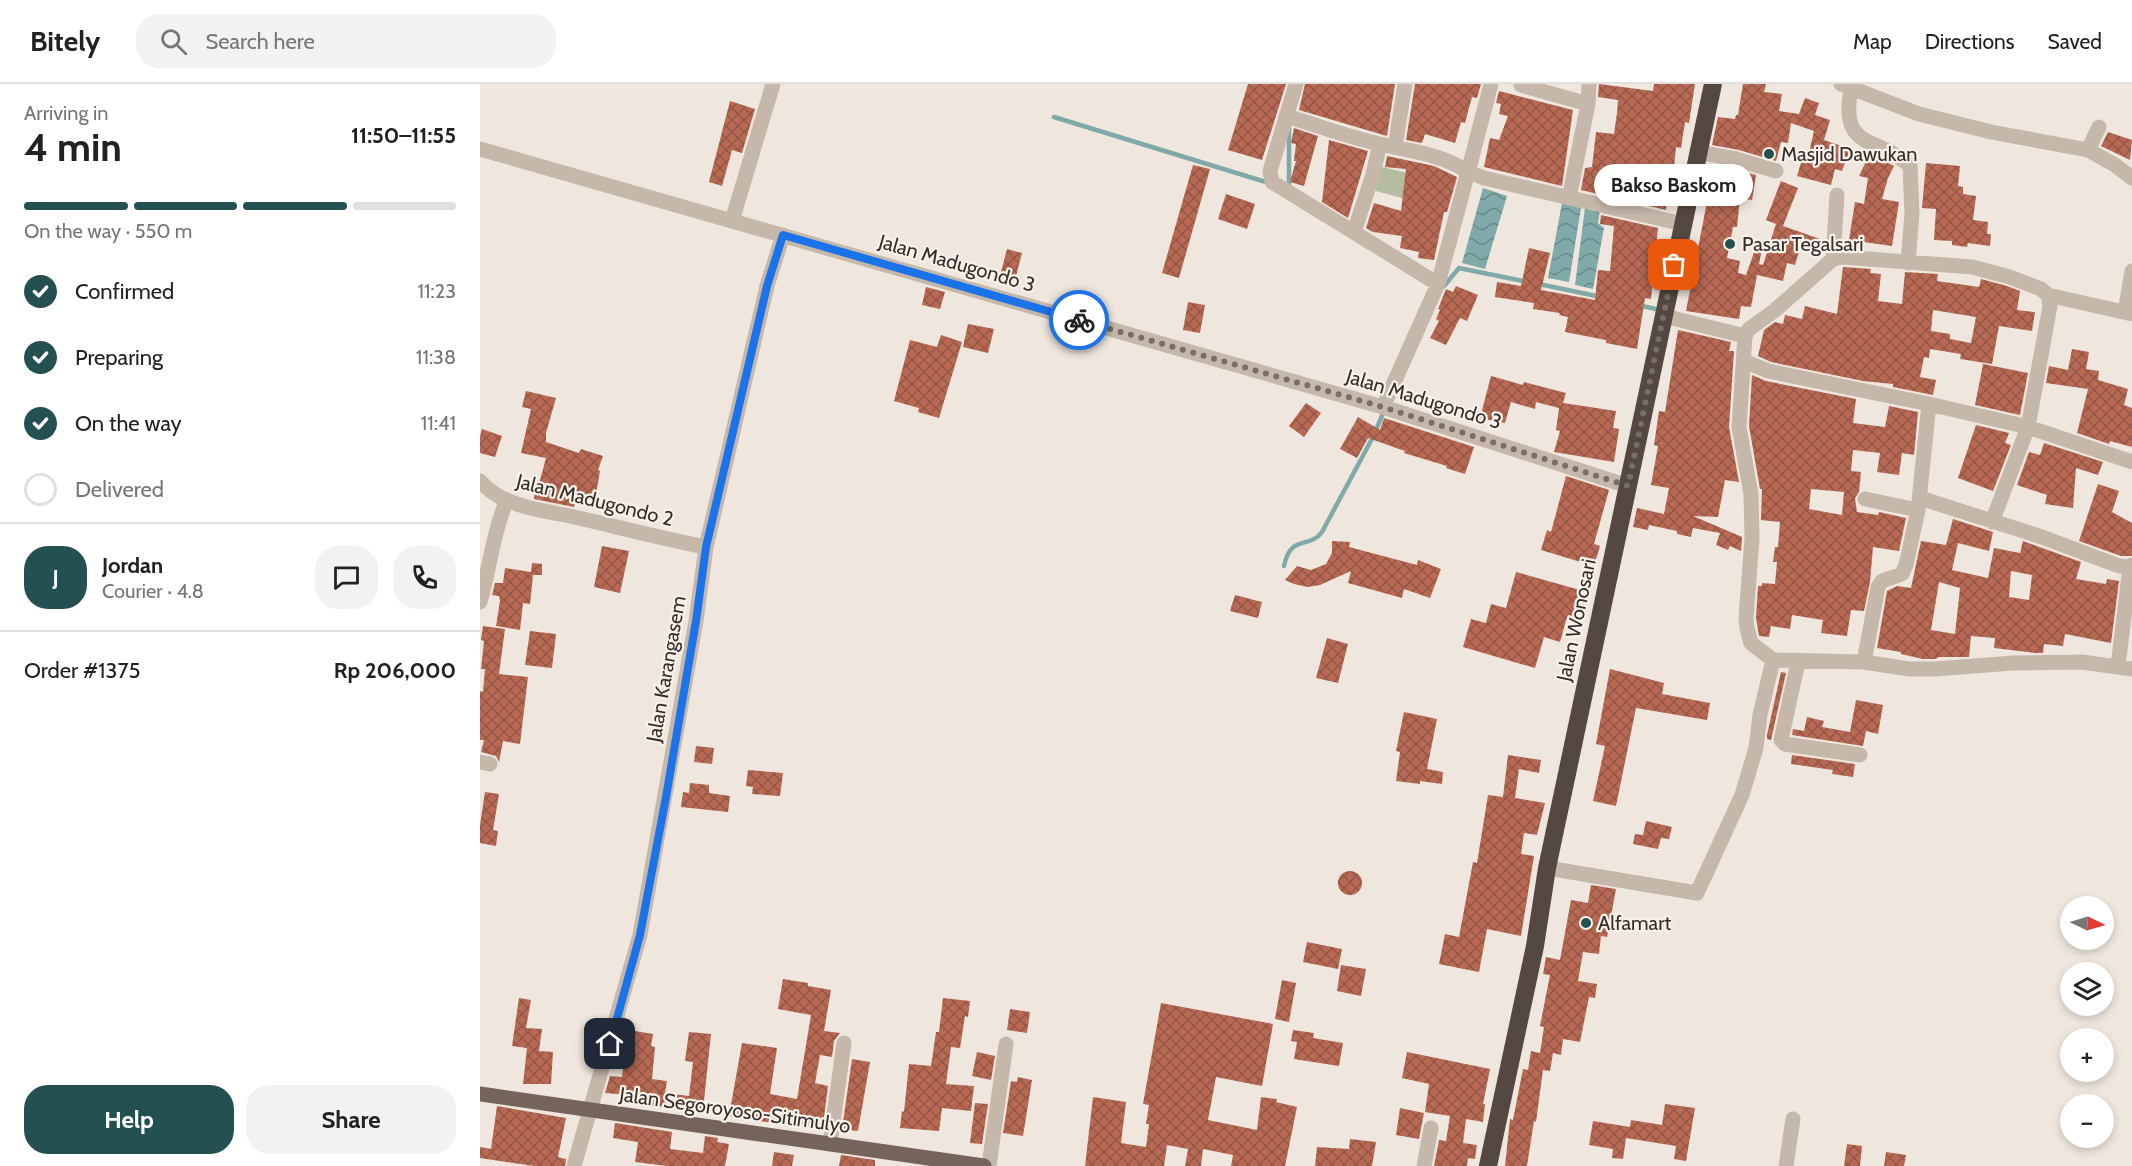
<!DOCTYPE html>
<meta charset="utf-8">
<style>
body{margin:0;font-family:Cabin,sans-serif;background:#f2f2f2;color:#222;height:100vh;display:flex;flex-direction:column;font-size:22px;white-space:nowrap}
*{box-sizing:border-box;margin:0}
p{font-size:20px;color:#767676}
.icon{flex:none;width:33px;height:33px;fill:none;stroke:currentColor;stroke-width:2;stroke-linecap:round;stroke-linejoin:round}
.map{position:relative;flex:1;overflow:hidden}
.side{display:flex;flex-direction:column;background:#fff;width:480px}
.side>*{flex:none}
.needle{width:39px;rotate:95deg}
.fabs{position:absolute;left:1580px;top:812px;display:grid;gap:12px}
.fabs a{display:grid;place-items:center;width:54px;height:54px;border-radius:50%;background:#fff;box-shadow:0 3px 9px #0003;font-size:30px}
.pin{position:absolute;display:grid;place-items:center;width:51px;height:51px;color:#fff;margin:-26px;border-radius:12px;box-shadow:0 3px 9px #0006}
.courier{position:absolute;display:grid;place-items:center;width:60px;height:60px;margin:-30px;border:4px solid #1a73e8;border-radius:50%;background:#fff;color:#222;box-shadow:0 2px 8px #0007}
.bubble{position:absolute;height:42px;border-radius:21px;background:#fff;box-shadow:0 3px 9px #0003;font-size:20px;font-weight:700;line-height:42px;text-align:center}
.head em{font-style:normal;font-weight:700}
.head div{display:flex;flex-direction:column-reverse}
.head{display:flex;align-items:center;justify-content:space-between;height:102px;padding:0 24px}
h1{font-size:39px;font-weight:700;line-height:45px}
.bar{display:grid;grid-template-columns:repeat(4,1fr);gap:9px 6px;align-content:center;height:72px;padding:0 24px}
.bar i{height:8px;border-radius:4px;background:#e0e0e0}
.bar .current{background:#245051}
.bar p{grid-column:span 4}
.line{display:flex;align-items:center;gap:15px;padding:0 24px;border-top:2px solid #e0e0e0}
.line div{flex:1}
.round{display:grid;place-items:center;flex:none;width:63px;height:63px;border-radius:24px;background:#f2f2f2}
ol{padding:0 24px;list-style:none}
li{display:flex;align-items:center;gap:18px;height:66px}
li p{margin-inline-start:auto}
li .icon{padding:6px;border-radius:50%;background:#245051;color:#fff;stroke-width:4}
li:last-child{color:#767676}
li i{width:33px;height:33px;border:3px solid #e0e0e0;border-radius:50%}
.button{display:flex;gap:12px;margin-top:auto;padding:12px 24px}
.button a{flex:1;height:69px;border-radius:24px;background:#245051;color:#fff;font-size:24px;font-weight:700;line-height:69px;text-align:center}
.button a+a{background:#f2f2f2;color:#222}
header{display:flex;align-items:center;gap:36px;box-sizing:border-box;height:84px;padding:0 30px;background:#fff;border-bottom:2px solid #e0e0e0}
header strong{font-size:28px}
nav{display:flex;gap:33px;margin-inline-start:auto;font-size:21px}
.search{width:420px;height:54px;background:#f2f2f2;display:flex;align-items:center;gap:15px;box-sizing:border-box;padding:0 21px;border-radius:24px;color:#767676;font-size:22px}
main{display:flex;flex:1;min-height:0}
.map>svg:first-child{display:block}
.grass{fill:#b4bda0}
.water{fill:url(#water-waves)}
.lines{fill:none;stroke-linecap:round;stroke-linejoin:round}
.stream{stroke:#80a9a9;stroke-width:4.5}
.building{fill:url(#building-cross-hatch);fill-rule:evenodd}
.minor{stroke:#c6b7ab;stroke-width:15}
.major{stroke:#75645c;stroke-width:15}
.highway{stroke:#554742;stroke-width:18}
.done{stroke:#766e68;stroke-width:6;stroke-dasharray:0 10.8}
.route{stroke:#1a73e8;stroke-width:8}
.poi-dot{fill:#245051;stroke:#f7f1ea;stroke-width:2}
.labels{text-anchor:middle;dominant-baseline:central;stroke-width:4.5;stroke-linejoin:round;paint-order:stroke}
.poi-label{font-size:20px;fill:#352d29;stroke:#f7f1ea;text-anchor:start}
.street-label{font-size:20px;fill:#352d29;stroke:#f7f1ea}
</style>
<header>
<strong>Bitely</strong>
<div class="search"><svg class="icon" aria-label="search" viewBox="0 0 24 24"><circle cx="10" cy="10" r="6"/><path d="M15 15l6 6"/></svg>Search here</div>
<nav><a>Map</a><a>Directions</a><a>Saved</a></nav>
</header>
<main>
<section class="side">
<div class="head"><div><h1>4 min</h1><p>Arriving in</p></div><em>11:50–11:55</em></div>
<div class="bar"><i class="current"></i><i class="current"></i><i class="current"></i><i></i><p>On the way · 550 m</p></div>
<ol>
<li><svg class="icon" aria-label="check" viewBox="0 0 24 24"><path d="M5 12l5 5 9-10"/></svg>Confirmed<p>11:23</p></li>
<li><svg class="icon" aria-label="check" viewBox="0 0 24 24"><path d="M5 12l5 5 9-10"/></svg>Preparing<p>11:38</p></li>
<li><svg class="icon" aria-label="check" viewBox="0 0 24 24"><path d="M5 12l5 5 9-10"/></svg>On the way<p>11:41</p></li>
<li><i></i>Delivered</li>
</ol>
<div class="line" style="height:108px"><b class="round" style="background:#245051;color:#fff">J</b><div><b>Jordan</b><p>Courier · 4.8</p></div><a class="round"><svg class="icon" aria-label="chat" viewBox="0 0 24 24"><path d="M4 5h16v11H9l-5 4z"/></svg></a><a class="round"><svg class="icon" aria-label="phone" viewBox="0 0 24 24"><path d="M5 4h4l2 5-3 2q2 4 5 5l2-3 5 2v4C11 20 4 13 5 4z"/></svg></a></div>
<div class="line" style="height:78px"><div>Order #1375</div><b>Rp 206,000</b></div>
<div class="button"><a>Help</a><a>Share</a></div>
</section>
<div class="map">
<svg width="1652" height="1082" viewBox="0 0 1652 1082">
<defs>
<pattern id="water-waves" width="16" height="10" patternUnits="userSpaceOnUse" patternTransform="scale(1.5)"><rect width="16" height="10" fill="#80a9a9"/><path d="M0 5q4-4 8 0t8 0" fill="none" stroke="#6a8a8a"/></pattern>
<pattern id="building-cross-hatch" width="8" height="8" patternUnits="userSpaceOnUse" patternTransform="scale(1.5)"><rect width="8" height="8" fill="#b76954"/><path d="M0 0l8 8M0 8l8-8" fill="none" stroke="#965746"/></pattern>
</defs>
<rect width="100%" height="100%" fill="#efe7de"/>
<!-- grass -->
<path class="grass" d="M903,83l45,11 -8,25 -44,-12 -2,-11z"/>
<!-- water -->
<path class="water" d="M1003,104l24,8 -22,73 -23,-6z
M1082,119l19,5 -12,74 -21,-4z
M1105,124l15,2 -2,13 6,5 -11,61 -18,-4z"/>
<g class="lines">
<!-- stream -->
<path class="stream" d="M574,33l215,66
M809,104v-60
M1059,200l62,13
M964,202l15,-18 69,14
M1158,221l22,5
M804,482c7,-33 25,-16 38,-34l51,-95 11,-26"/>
</g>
<!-- building -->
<path class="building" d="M768,0h38l-24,76 -34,-10z
M825,0h90l-8,52 -88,-26z
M935,0h66l-4,14 -5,-1 -7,26 -4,-1 -6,21 -30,-9 -3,9 -16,-3z
M1119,0l54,7 1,-7h41l-6,39 -4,-1 -4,26 -5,-1 -4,40 -3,-1 -3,24 -85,-20 4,-22 7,-1 4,-35 18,2 3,-21 1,-13 -20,-3z
M1263,0h23l-2,8 18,2 -3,17 20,3 6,-16 14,5 -4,12 15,5 -6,20 26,9 -8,22 -7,-2 -4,16 -34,-9 6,-20 5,1 6,-26 -23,-8 -3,20 -7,-1 -5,19 -37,-11 -27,-5 6,-28 17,2 1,-4h2z
M1019,7l74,19 -11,76 -78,-19 6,-29 9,2 9,-24 -9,-2 2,-10 -5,-1z
M250,17l25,8 -13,44 -10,-3 -10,36 -13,-4z
M814,44l24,8 -14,50 -14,-4 6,-21h-2l2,-17 -5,-1z
M1628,48l24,8 -2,20 -29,-14z
M849,56l39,11 -20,67 -26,-16z
M1390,69l24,13 -6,12 -6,21 17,3 -7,44 -43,-6 6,-38 9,2 4,-26 -9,-2z
M907,72l47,10 23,11 -10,35h-3l-10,48 -16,-2 1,-6 -19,-4 2,-12 -29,-4 -7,-4 8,-25 27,8 5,-42 -21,-2z
M1446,79l34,3 -2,20 5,1v7l13,2 -3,24 15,2 -1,12h4l-1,12 -22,-3 -1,4 -15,-2v-4l-18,-1 2,-31 -14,-1z
M713,81l17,4 -31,109 -17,-5z
M1234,81l42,10 -4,25 -12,-2 -3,29h-4l-6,31 13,3 -2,12 8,2 10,-28 6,2 -3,15 4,1 13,-41 -10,-4 15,-39 17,7 -15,38 37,13 -6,14 -14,-5 -5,17 -8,-2 -4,18 -26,-6 -6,32 -10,-1 -2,13 -53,-8z
M746,110l29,10 -8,25 -29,-10z
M1121,131l57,13 -7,71 -6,-1 -8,51 -31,-6v-3l-41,-8 3,-15 -9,-2 1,-2 -27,-4 1,-6 -39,-6 2,-15 24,4 8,-38 21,5 -9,37 54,10 3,-30 12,1 4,-45 -14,-2z
M527,165l15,4 -7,27 -15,-4z
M1363,183l28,2 -1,4 11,1 -3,27 24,3 3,-32 33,2 -1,7 42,6 2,-8 26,7 13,5 -3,19 18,2 -3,19 -33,-5 -7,38 -32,-5 1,-5 -31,-5 -1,9 -5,-1 -4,20 16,3 -3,15 -40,-8v-3l-30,-3 -92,-19 -13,-6 6,-26 11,-8 8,2 2,-9 17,4 3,-13 32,8zM1453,226l43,7 -5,26 -21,-4v-5l-19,-3z
M976,202l22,9 -11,26 -7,-3 -14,27 -16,-7 9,-17 -3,-2 4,-9 -2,-1 8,-20 7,3z
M446,203l19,5 -5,17 -18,-4z
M708,218l17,3 -5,28 -17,-3z
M488,240l26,5 -6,24 -25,-6z
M1198,246l53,12 -2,9h5l-5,76 10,55 -14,-2 -7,37 -25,-1 49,21 -1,14 -11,-5 -2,4 -12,-5 4,-12 -27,-5 -2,9 -14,-3v-3l-28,-6 -1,5 -15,-3 4,-19 27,6 5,-26 -18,-3 7,-39 -4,-1 5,-34 6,1z
M461,251l21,7 -23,76 -21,-6 1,-4 -25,-7 16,-61 27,7z
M1592,265l17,3 -3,17 13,2 -1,9 30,9 -4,16 8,3v39l-22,-6 -1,3 -32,-11 11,-44 -42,-6 3,-17 19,4z
M1503,280l45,9 -8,42 -45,-10z
M1272,291l14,6 90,18 -3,24 32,4 4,-21 29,6 -4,43 -12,-2 -3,22 -22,-3 3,-19 -27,-3 -2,21 10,1 -2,20 -4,6 2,14 21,3 1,-3 27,6 -7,33 -26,-4 -3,35 -6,29 -13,-1 -4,26 -26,-3 2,-13 -31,-5 -2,14 -19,-3 -2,11 -10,-1 -3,-18 2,-32h4v-3l13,1 2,-22h-4l2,-15h3l2,-25 -19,-2 1,-31h-2l-11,-63zM1331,405l33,3 -2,23 -33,-6z
M1011,292l32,9 1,-3 42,11 -3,10 53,8 -3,17 6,1 -5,33 -60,-10 6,-21 -4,-1 3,-22 -23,-6 -1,7 -24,-7 -6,21 -25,-5z
M46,307l30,7 -10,35v9l33,11 2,-4 22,7 -5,14 2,1 -5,29 -19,-3 -2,10 -40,-8 2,-15h3l7,-26 -25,-5 10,-44 -9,-2z
M826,319l15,10 -17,24 -15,-11z
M878,333l22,13 4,-12 90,29 -9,27 -19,-6 1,-2 -43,-13 1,-2 -37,-13 -11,20 -17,-9z
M1496,341l33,8 -4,10 6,2 -18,46 -35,-13z
M2,345l20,7 -7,21 -15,-4v-17z
M1564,359l59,19 -5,13 -22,-7 -3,40 -28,-4 2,-9 -30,-10 12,-33 11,3z
M1086,392l43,14 -15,54 6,2 -6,20 -53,-16 6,-20 4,2z
M1618,400l21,7 -7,21 20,11v33h-11l-42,-15z
M1473,435l40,13 -4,19 -31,-8 -6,27 36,8 6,-30 26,5 3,-12 58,21 -5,17 30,5 1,-5 12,2 -8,62 -46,-9 -2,12 -19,-2 -1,9h-7l-42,-5 1,-10 -24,-2 -2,21h-30l-4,2h-12l-22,-5v-2l-24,-4 10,-57 10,-5 14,2 10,-47 25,4zM1531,487l21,4 -3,25 -20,-3zM1459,498l21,6 -5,46 -24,-4z
M852,457l18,1 -1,5 68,18 1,-5 23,9 -11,29 -26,-9 -2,9 -54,-15 3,-12 -31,14 -12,2 -14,-3 -9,-4 12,-14 14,4 15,-6 6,-11z
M122,462l27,5 -9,42 -26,-6z
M52,479l10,1v11h-9l-3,29 -7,-1 -3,27 -24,-4 4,-25 -1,-5 -7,-1 3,-12h8l2,-15 26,4z
M1036,488l64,18 -8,29 -5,-2 -7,25 -16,-5 -9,31 -72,-21 8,-28 15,4 5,-19 15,4z
M755,511l27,7 -4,16 -28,-7z
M3,542l22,3 -6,45 29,3 -8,67 -17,-3 -4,21 -3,-6 -15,-4 3,-12h-4v-49l3,1 2,-23h-4l3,-28 -3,-1z
M50,547l26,3 -4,34 -27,-3z
M847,554l21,6 -10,39 -22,-5z
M1130,585l54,14 -2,11 48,9 -3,17 -71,-12 -20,98 -23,-5 12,-55 -9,-2z
M1301,588l5,1 -15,67 -4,-1v-4z
M1376,616l27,5 -5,29 -12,-3 -3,15 -71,-11 1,-6 11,2 3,-14 17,4 -2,6 28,5z
M924,628l33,7 -10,50 16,3 -1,12 -22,-3v3l-24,-3 4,-29 -4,-1z
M216,662l18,2 -2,16 -18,-2z
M1028,671l33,5 -2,13 -20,-4 -4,29 30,5 -8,32 -13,-2 -3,21 13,2 -13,80 -34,-7 -8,43 -40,-8 6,-30 14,3 14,-75 4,1 11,-68 15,2z
M1312,671l63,9 -2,13 -21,-3 1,-4 -42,-6z
M268,686l35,3 -3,23 -28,-2 1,-7 -7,-1z
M210,699l19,2v8l21,3 -2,16 -47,-5 2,-15 6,1z
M5,708l14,2 -6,36 5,1 -2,15 -16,-3v-18z
M1166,737l26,6 -3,12 -8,-1 -3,11 -25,-5 2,-10 8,1z
M858 799a12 12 0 1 1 24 0a12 12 0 1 1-24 0Z
M1111,801l25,4 -9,48 -6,-1 -2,18 -16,-2 -5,29 19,3 -2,14 -6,-1 -9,45 -17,-3 -2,16 -8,-2 -3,18 -7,-1 -7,52 -2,-1 -7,45h-22l5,-47 3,1 10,-51 5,1 3,-19 9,2 4,-26 -4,-1 10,-51 -7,-1 3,-17 14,3 11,-60 17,3z
M827,858l35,7 -4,20 -35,-7z
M861,881l25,4 -5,27 -24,-5z
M303,895l25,4v3l23,4 -7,41 16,2 -6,8 -2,16 -12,-2 -5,28 13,3 -5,39 -13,-1v2l-24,-3 -1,2 -56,-9 13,-73 35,5 -7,46 27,5 14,-84 -33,-6z
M802,896l14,3 -7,39 -14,-3z
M39,914l12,2 -5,28 16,1 -3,22 14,1 -2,32h-28l4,-36 -15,-2z
M463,914l27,3 -2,16 -3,-1 -5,32 -9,-1 -5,37 28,2 -3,25 -29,-3 -3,23 -39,-3 2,-17 2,1 5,-48 22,2 5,-34h3z
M681,919l112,21 -11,62 -46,-9 -8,43 49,10 4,-33 16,2 -1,3 21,5 -12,59h-54l2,-11 -30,-6 -2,17h-16l3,-17 -21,-4 -3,21h-79l8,-69 33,5 -5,41 25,4 3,-23h-3l3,-19 -6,-1z
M530,925l20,3 -3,21 -20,-3z
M143,945l30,5 -2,12 4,1 -3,32 15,2 -2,12 24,3 4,-34 -8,-1 4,-29 22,2 -8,76 -61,-5 1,-9 -38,-3 5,-17 12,1 4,-37h-6z
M813,946l21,3 -1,5 30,5 -4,23 -45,-7 3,-17 -6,-1z
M497,968l18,4 -4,24 -19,-4z
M927,968l83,17 -7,35h2l-2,18 -17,-3 -3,24 14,2 -2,14 -7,-1 -1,8h-33l5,-26 7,1 4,-25 -25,-4 4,-28 -27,-6z
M372,975l18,3 -12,69 -16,-2z
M538,993l14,3 -9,56 -20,-3 8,-52 6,1z
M495,1019l13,1 -6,40 -12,-1z
M1185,1020l30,4 -9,53 -12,-2 2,-13 -50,-8 -3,21 -11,-1 1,-9 -24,-4 4,-24 37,6 1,-7 31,5z
M17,1022l69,12 -8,39 8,2 -1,7h-31l-54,-8v-11l11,2z
M920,1024l24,5 -5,26 -23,-4z
M135,1039l57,9 -2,17 33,4 2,-17 13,2 -1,4 12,2 -4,22h-58l-32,-4 3,-20 -25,-4z
M870,1055l26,3 -4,24h-57l2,-19 32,2z
M1367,1060l15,2 -2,20h-16z
M294,1068l20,3 -2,11h-20z
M1406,1068l20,3 -2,11h-20z
M361,1071l34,5v6h-36z"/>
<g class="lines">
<!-- minor -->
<path class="minor" d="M816,0l-26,87 2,11 166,102
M1361,0l78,30 72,18 97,18 11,-23
M1041,1l67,19
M1371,5c-12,62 26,46 59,77l2,47 -4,50
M806,32c31,9 62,21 94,28 30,7 62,10 88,28l23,-88
M915,63l10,-63
M0,65l903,258 245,79
M1608,66l27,15 17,13
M1218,68l38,7 40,12
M1089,114l19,-94 1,-20
M252,137l41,-137
M874,148l19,-58 7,-30
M1353,175l4,-64
M1568,211l84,19
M1645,228l7,-41
M1184,232l81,20
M1264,277l24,10 161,33 99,23 104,35
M1449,320l-11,106 -12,55 -4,9 -20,7 -4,6 -14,75 -91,-2 -22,-17 -4,-15 -1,-10 6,-80 -1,-44 -12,-67 6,-91 4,-7 25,-18 59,-52 10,-2 129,10 38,10 31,12 7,6 2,11 -22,121 -36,95
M903,323l55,-123 30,-112 16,6 199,46
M0,397c6,7 14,13 22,17 24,12 52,14 77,20 43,10 84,21 127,29
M1440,414l122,39 77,29 11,1
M1385,415l53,11
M0,518c10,-34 13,-70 27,-102
M1318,578l-17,78 4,4 75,11
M1384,578l45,7h26l78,-6 69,-1 50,7
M1638,582l12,-99 2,-2
M0,678l10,2
M1067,784l150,25 45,-98 14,-47 4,-33 13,-55
M350,1060l14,-101
M94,1082l66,-231 56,-314 10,-74 61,-261 16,-51
M509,1082l17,-122
M944,1082l7,-38
M1306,1082l7,-47"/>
<!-- major -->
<path class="major" d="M0,1010l504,72"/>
<!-- highway -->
<path class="highway" d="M1008,1082l47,-220 12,-78 166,-784"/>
</g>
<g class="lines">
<!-- done -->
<path class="done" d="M599,236l304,87 245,79 46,-221"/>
<!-- route -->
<path class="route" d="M130,960l30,-109 26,-138 30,-176 10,-74 61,-261 16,-51 296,85"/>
</g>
<!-- markers -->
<g class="poi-dot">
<circle cx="1289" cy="70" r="6"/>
<circle cx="1250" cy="160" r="6"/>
<circle cx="1106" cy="839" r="6"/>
</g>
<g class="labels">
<!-- poi labels -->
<g class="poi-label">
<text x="1301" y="70">Masjid Dawukan</text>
<text x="1262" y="160">Pasar Tegalsari</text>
<text x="1118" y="839">Alfamart</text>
</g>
<!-- street labels -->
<g class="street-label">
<text transform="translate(477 179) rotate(16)">Jalan Madugondo 3</text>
<text transform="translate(944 315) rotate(17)">Jalan Madugondo 3</text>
<text transform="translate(115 416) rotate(14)">Jalan Madugondo 2</text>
<text transform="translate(1096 536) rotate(-78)">Jalan Wonosari</text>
<text transform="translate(186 585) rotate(-80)">Jalan Karangasem</text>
<text transform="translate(255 1026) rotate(8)">Jalan Segoroyoso-Sitimulyo</text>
</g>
</g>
</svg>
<div class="fabs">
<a><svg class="needle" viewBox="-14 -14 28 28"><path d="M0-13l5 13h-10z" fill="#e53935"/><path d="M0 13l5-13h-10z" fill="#767676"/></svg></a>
<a><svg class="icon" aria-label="layers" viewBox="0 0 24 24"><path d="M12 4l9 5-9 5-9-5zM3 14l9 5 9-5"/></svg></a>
<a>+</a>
<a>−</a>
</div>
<div class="pin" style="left:1194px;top:181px;background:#ea580c"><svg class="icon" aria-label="bag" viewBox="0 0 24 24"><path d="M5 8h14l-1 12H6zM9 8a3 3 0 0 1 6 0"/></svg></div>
<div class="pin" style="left:130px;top:960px;background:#1f2937"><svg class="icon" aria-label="home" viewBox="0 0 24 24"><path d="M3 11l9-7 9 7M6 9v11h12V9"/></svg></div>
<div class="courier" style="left:599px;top:236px"><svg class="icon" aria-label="bike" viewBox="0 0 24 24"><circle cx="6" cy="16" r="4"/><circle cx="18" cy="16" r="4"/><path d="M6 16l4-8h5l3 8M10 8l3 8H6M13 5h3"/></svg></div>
<div class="bubble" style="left:1114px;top:80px;width:159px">Bakso Baskom</div>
</div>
</main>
